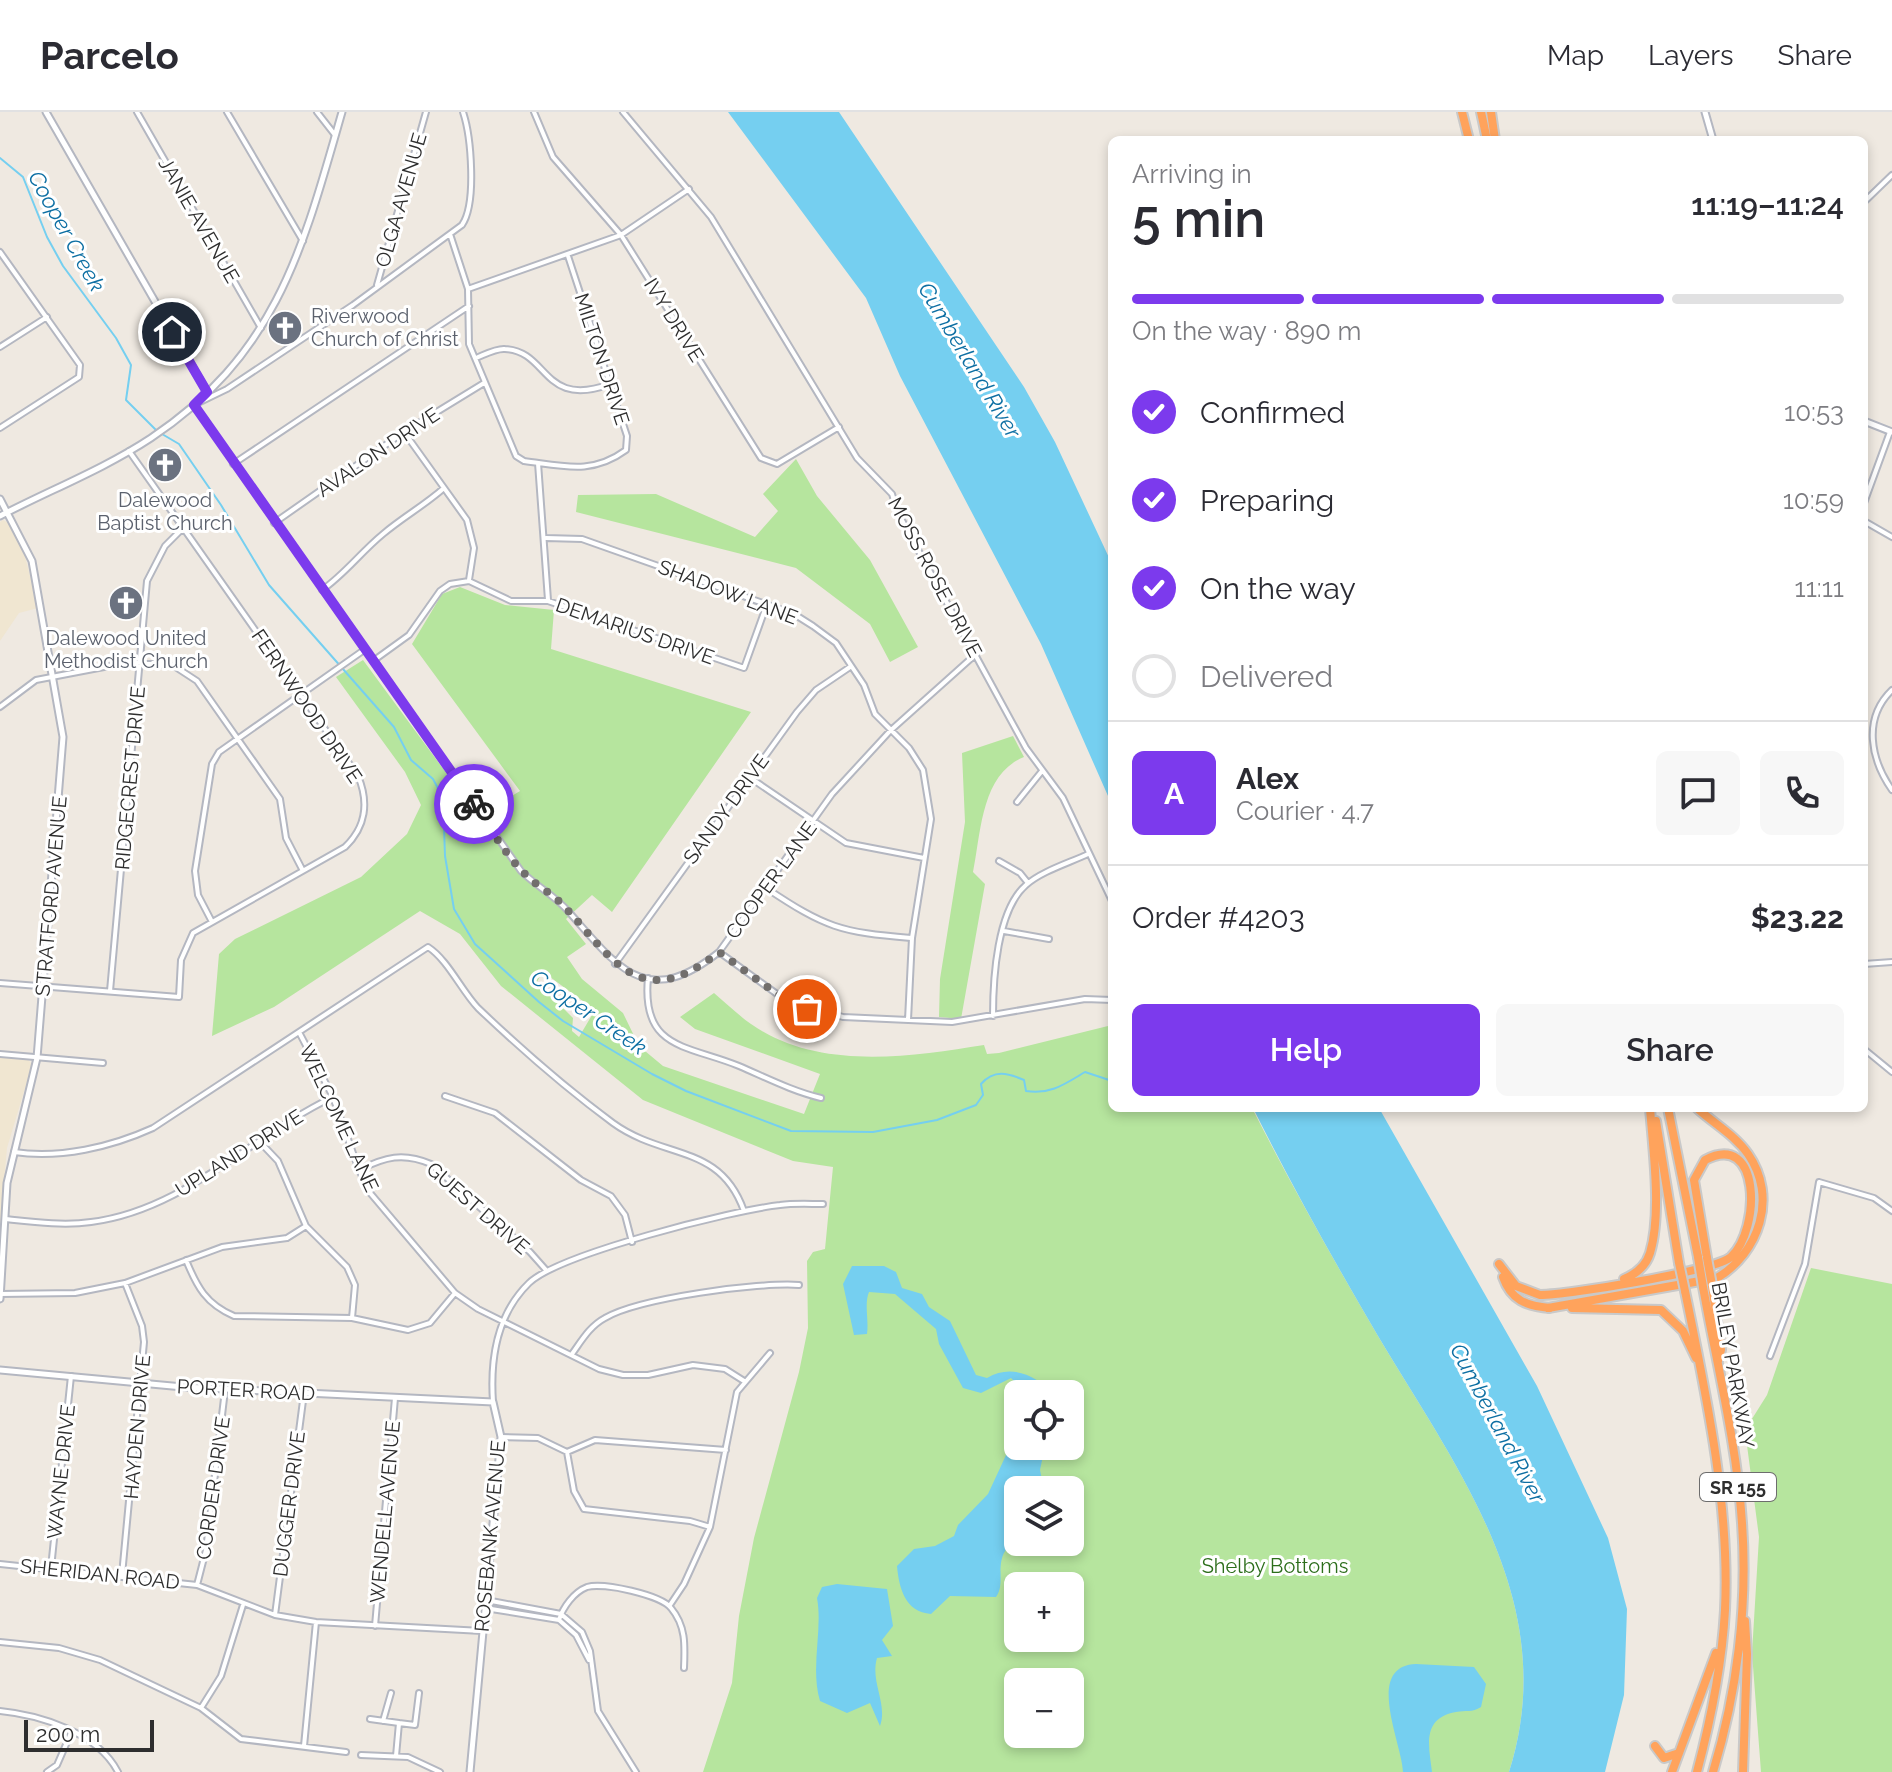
<!DOCTYPE html>
<meta charset="utf-8">
<style>
body{margin:0;font-family:Raleway,sans-serif;background:#f7f7f7;color:#2b2b33;height:100vh;display:flex;flex-direction:column;font-size:30px;white-space:nowrap}
*{box-sizing:border-box;margin:0}
p{font-size:26px;color:#7c7c81}
.icon{flex:none;width:44px;height:44px;fill:none;stroke:currentColor;stroke-width:2;stroke-linecap:round;stroke-linejoin:round}
.map{position:relative;flex:1;overflow:hidden}
.sheet{position:absolute;left:1108px;top:24px;width:760px;height:976px;display:flex;flex-direction:column;background:#fff;border-radius:12px;box-shadow:0 4px 12px #0003}
.sheet>*{flex:none}
.fabs{position:absolute;left:1004px;top:1268px;display:grid;gap:16px}
.fabs a{display:grid;place-items:center;width:80px;height:80px;border-radius:12px;background:#fff;box-shadow:0 4px 12px #0003;font-size:40px}
.scale{position:absolute;left:24px;bottom:20px;width:130px;box-sizing:border-box;padding-left:8px;border:4px solid #2e2e2e;border-top:0;font-size:22px;line-height:28px;white-space:nowrap;color:#2e2e2e;-webkit-text-stroke:6px #fff;paint-order:stroke}
.pin{position:absolute;display:grid;place-items:center;width:68px;height:68px;color:#fff;margin:-34px;border:4px solid #fff;border-radius:50%;box-shadow:0 2px 8px #0007}
.courier{position:absolute;display:grid;place-items:center;width:80px;height:80px;margin:-40px;border:6px solid #7c3aed;border-radius:50%;background:#fff;color:#222;box-shadow:0 2px 10px #0007}
.head em{font-style:normal;font-weight:600}
.head div{display:flex;flex-direction:column-reverse}
.head{display:flex;align-items:center;justify-content:space-between;height:136px;padding:0 24px}
h1{font-size:52px;font-weight:600;line-height:60px}
.bar{display:grid;grid-template-columns:repeat(4,1fr);gap:12px 8px;align-content:center;height:96px;padding:0 24px}
.bar i{height:10px;border-radius:6px;background:#e1e1e2}
.bar .active{background:#7c3aed}
.bar p{grid-column:span 4}
.line{display:flex;align-items:center;gap:20px;padding:0 24px;border-top:2px solid #e1e1e2}
.line div{flex:1}
.round{display:grid;place-items:center;flex:none;width:84px;height:84px;border-radius:12px;background:#f7f7f7}
ol{padding:0 24px;list-style:none}
li{display:flex;align-items:center;gap:24px;height:88px}
li p{margin-inline-start:auto}
li .icon{padding:8px;border-radius:50%;background:#7c3aed;color:#fff;stroke-width:4}
li:last-child{color:#7c7c81}
li i{width:44px;height:44px;border:4px solid #e1e1e2;border-radius:50%}
.primary-button{display:flex;gap:16px;margin-top:auto;padding:16px 24px}
.primary-button a{flex:1;height:92px;border-radius:12px;background:#7c3aed;color:#fff;font-size:32px;font-weight:600;line-height:92px;text-align:center}
.primary-button a+a{background:#f7f7f7;color:#2b2b33}
header{display:flex;align-items:center;gap:48px;box-sizing:border-box;height:112px;padding:0 40px;background:#fff;border-bottom:2px solid #e1e1e2}
header strong{font-size:38px}
nav{display:flex;gap:44px;margin-inline-start:auto;font-size:28px}
.map>svg:first-child{display:block}
.education{fill:#f0e6d1}
.green{fill:#b6e59e;fill-rule:evenodd}
.water{fill:#75cff0}
.lines{fill:none;stroke-linecap:round;stroke-linejoin:round}
.stream{stroke:#75cff0;stroke-width:2}
.street-casing{stroke:#b4b7c1;stroke-width:8}
.secondary-casing{stroke:#b4b7c1;stroke-width:9}
.highway-casing{stroke:#c9c9c9;stroke-width:12}
.street{stroke:#fff;stroke-width:4}
.secondary{stroke:#fff;stroke-width:5}
.highway{stroke:#ffa35c;stroke-width:8}
.highway-bridge-casing{stroke:#c9c9c9;stroke-width:12;stroke-linecap:butt}
.highway-bridge{stroke:#ffa35c;stroke-width:8}
.done{stroke:#726f6d;stroke-width:8;stroke-dasharray:0 14.4}
.route{stroke:#7c3aed;stroke-width:10}
.labels{text-anchor:middle;dominant-baseline:central;stroke-width:6;stroke-linejoin:round;paint-order:stroke}
.shield{fill:#fff;stroke:#6d6d6d;stroke-width:2}
.shield-label{font-size:18px;font-weight:bold;fill:#2e2e2e}
.street-label{font-size:20px;fill:#2e2e2e;stroke:#fff}
.worship-label{font-size:20px;fill:#5b616d;stroke:#fff}
.park-label{font-size:20px;fill:#2c6e1b;stroke:#fff}
.water-label{font-size:22px;font-style:italic;fill:#0d6fa3;stroke:#fff}
</style>
<header>
<strong>Parcelo</strong>
<nav><a>Map</a><a>Layers</a><a>Share</a></nav>
</header>
<div class="map">
<svg width="1892" height="1660" viewBox="0 0 1892 1660">
<rect width="100%" height="100%" fill="#efe9e1"/>
<!-- education -->
<path class="education" d="M3,408l8,4 10,16 17,68 -19,5 -19,28v-119z
M0,945l28,2 4,6 -25,83 -7,79z"/>
<!-- green -->
<path class="green" d="M796,347l21,37 53,64 48,87 -28,15 -20,-38 -74,-56 -220,-56 2,-17 78,-1 99,43 23,-26 -15,-17z
M460,475l45,18 49,5 -3,39 200,63 -139,200 -20,-17 -26,24 20,25 -19,13 15,22 41,34 16,33 24,20 141,48 16,-40 -125,-45 -15,-12 34,-24c12,10 24,22 37,31 67,47 158,33 233,21l3,9 12,-1 113,-28v83h140c40,78 82,153 126,228 81,136 184,269 131,436h-806l29,-89 7,-67 15,-78 45,-166 9,-44 -1,-67 6,-9 12,-3 8,-82 -40,-6 -150,-61 -142,-114 -41,-52 -40,-23 -146,96 -62,29 7,-82 16,-15 126,-62 46,-43 14,-29 -16,-33 -69,-95 27,-17 115,156 42,-25 -108,-147 30,-50zM540,864l10,1 45,33 -16,27 -7,-6 1,-13 -36,-36zM1018,1282h52v52h-52zM1018,1378h52v52h-52zM1018,1474h52v52h-52zM1018,1570h52v52h-52z
M1013,624l11,21c-43,17 -43,76 -51,115l12,12 -24,135 -22,-2 1,-38 25,-157 -3,-69z
M1811,1156l81,16v488h-131l-9,-119 7,-116 -14,-107 22,-35z"/>
<!-- water -->
<path class="water" d="M728,0h111l185,275 31,55 57,122v241l-71,-161 -141,-268 -34,-78z
M1253,996h126l158,278 71,152 19,71 -3,86 -19,77h-96c53,-167 -50,-300 -131,-436 -44,-75 -86,-150 -125,-228z
M852,1154h32l12,6 6,16 20,6 7,13 21,14 26,54 11,3c25,-15 48,-2 68,16l-31,-3 -13,-13 -30,15 -18,-5 -24,-44 -3,-15 -41,-35 -26,-2c-5,12 0,28 -2,42l-13,1 -11,-51z
M1018,1330v4h27l-5,24 4,20h-26v49c-29,17 -10,42 -22,58l-46,-1 -19,18c-26,-2 -32,-26 -34,-48l17,-17 21,-3 19,-10 4,-11 30,-31 19,-41z
M837,1472l50,5 6,37 -11,14 10,16 -15,2c-7,24 11,46 3,68l-10,-23 -23,10 -27,-12c-10,-34 3,-71 -3,-103l5,-11z
M1416,1552l58,3 12,17 -5,23c-9,6 -15,3 -25,5 -35,6 -27,35 -24,60h-29c-1,-29 -39,-106 13,-108z"/>
<g class="lines">
<!-- stream -->
<path class="stream" d="M0,46l23,19 24,60 16,29 53,72 15,27 -5,35 30,30
M162,322l17,10 42,61 48,80 125,142 17,33 22,19 10,19 2,58 9,53 21,35 64,58 24,19 89,53 34,17 105,40 82,1 64,-12 39,-15 7,-10 -2,-11c13,-15 27,-11 43,-4l2,11c24,4 39,-7 59,-19l27,9"/>
<!-- street casing -->
<g class="street-casing">
<path id="street" d="M137,0l124,216
M227,0l76,129
M317,0l18,23
M463,0c8,24 14,91 -1,113l-109,80 -126,84 -33,16 327,466c15,15 33,24 47,40 49,55 77,100 151,41l113,-158 58,-63 86,-77
M534,0l19,45 68,78 140,223 16,6 62,-37
M623,0l88,105 146,241 35,36 6,19 128,235 37,50 49,103
M1864,90l28,-27
M450,122l18,55 1,55 47,112 8,5c40,5 68,14 102,-11l1,-14 -59,-180
M0,140l80,113 -1,12 -79,51
M377,173l49,-173
M468,177l153,-54 68,-46
M0,235l47,-30
M476,246c8,-3 20,-10 29,-9 44,2 37,60 105,35
M404,320l63,88 7,28 -5,32
M538,351l10,137
M233,352l236,-158
M1864,391l26,-71
M1864,409l28,16
M274,411l130,-91 80,-49
M546,426l36,1 212,75 19,12 23,17 28,42 11,29 34,34 14,22 8,49 -19,119 -4,82
M322,478c23,-16 39,-38 61,-56 20,-17 42,-29 61,-46
M373,549l36,-26 31,-44 10,-7 19,-3 42,20h37l196,67 23,-64
M1892,578c-30,29 -21,70 0,100
M0,595l36,-27 94,-18 44,4 23,15 83,118 6,39 16,31
M749,665l97,66 78,15
M1017,690l25,-31
M999,749l21,12 8,10
M766,776c60,40 74,44 145,50
M211,808l-13,-25 -3,-24 17,-107 7,-12 145,-102
M1004,819l45,8
M719,840l69,50 55,15 109,5 133,-23 27,1
M615,852l182,-252 19,-22 34,-23
M1864,852l28,-2
M648,866c-7,72 40,67 91,88 28,12 53,25 82,32
M0,871l179,14 2,-37 12,-27 152,-86c21,-20 24,-45 13,-71l-229,-325
M110,879l37,-410 18,-35 18,-18
M993,904c0,-38 4,-106 33,-131 16,-14 43,-22 62,-31
M300,922l33,63 26,73 12,24 84,99 23,16 121,60 24,6h25l45,-10 32,4 19,12
M1864,937l28,23
M0,942l103,9
M445,984l50,17 86,67 30,16 14,19 7,27
M259,1029l19,20 28,65 41,41 8,18 -3,33
M14,1040c46,7 97,-5 139,-24l275,-181c20,13 33,43 50,61 42,40 89,81 135,115 51,37 107,20 131,88
M359,1058c26,-13 44,-18 72,-6l99,88 16,18
M5,1107c28,3 59,7 86,3 94,-12 160,-86 242,-125
M186,1148c11,27 20,44 48,56l118,2 56,12 22,-7 25,-30
M0,1182l75,-1 50,-10 97,-36 65,-9 19,-12
M572,1242c10,-14 18,-28 33,-36 34,-20 154,-36 194,-33
M1770,1244l35,-92 14,-82 55,16 18,13
M493,1290c-3,-43 4,-88 36,-119 30,-29 205,-73 251,-78 14,-2 29,-1 43,-1
M501,1325l37,1 29,14 28,-12 131,10
M567,1340l7,39 10,18 106,12 20,6
M0,1452l197,21 78,30 41,7 166,9
M51,1456l20,-192
M122,1463l22,-233 -2,-16 -17,-43
M197,1473l9,-35 19,-160
M486,1488l75,14 21,18 8,19 8,60 38,61
M670,1493l14,-21 26,-57 27,-135 33,-39
M485,1496l74,12 17,15 13,25
M275,1503l29,-222
M559,1508c4,-13 15,-28 28,-33 16,-5 74,8 84,21 15,18 14,37 13,60
M375,1514l20,-228
M0,1530l59,6 41,12 101,48 40,31 105,13
M201,1596l20,-32 22,-71
M0,1599c41,4 98,22 118,61
M370,1607l29,4 -3,33
M383,1609l8,-28
M399,1611l16,2 4,-32
M304,1634l12,-124
M361,1643l47,2 32,15
M47,1660l10,-7 14,-32"/>
</g>
<!-- secondary casing -->
<g class="secondary-casing">
<path id="secondary" d="M46,0l161,280
M1705,0l8,28
M1864,309l28,11
M0,387l32,62 31,176 -26,321 -30,125 -7,116
M0,404c50,-26 104,-47 151,-78 126,-84 152,-190 191,-326
M0,1258l183,17 310,15 8,35 -31,335"/>
</g>
<!-- highway casing -->
<g class="highway-casing">
<path id="highway" d="M1462,0l7,28
M1481,0l6,28
M1491,0l4,28
M1668,996l30,149
M1656,1009l23,142
M1499,1152l17,22 24,9c28,0 175,-24 191,-38 30,-28 30,-127 -26,-97l-11,20 13,78
M1503,1165c8,23 23,29 47,31
M1624,1167c12,-5 22,-13 26,-26 12,-40 3,-104 0,-145
M1712,1173l9,65 -3,11
M1703,1175c14,78 34,158 39,236 6,83 -5,170 -29,249
M1685,1179c21,103 45,214 40,319 -3,55 -14,109 -28,162
M1548,1196l169,-30c42,-25 61,-81 31,-124 -13,-19 -35,-31 -51,-46
M1572,1196l89,2 22,21 13,27
M1655,1634l9,12 15,-5
M1672,1660l44,-119
M1743,1660l4,-118 -2,-33"/>
</g>
<!-- street -->
<use href="#street" class="street"/>
<!-- secondary -->
<use href="#secondary" class="secondary"/>
<!-- highway -->
<use href="#highway" class="highway"/>
<!-- highway-bridge casing -->
<g class="highway-bridge-casing">
<path id="highway-bridge" d="M1698,1145l5,30
M1707,1146l5,27
M1679,1151l6,28"/>
</g>
<!-- highway-bridge -->
<use href="#highway-bridge" class="highway-bridge"/>
</g>
<g class="lines">
<!-- done -->
<path class="done" d="M474,692c16,23 30,49 50,69 11,12 26,19 38,31 51,54 77,112 157,48l69,50 19,7"/>
<!-- route -->
<path class="route" d="M172,220l35,60 -13,13 280,399"/>
</g>
<!-- icons -->
<defs>
<g id="church-disc" transform="scale(1.8)"><circle r="9.5" fill="#6b7280" stroke="#fff"/><path d="M-1.2-6h2.4v3.5h3.3v2.4h-3.3V6h-2.4V-.1h-3.3v-2.4h3.3Z" fill="#fff"/></g>
</defs>
<g fill-rule="evenodd">
<use href="#church-disc" x="285" y="216"/>
<use href="#church-disc" x="165" y="353"/>
<use href="#church-disc" x="126" y="491"/>
</g>
<g class="labels">
<!-- shield labels -->
<rect class="shield" x="1700" y="1361" width="76" height="28" rx="6"/>
<g class="shield-label">
<text x="1738" y="1375">SR 155</text>
</g>
<!-- street labels -->
<g class="street-label">
<text transform="translate(401 88) rotate(-74)">OLGA AVENUE</text>
<text transform="translate(199 108) rotate(60)">JANIE AVENUE</text>
<text transform="translate(674 208) rotate(58)">IVY DRIVE</text>
<text transform="translate(602 247) rotate(72)">MILTON DRIVE</text>
<text transform="translate(378 340) rotate(-34)">AVALON DRIVE</text>
<text transform="translate(935 465) rotate(62)">MOSS ROSE DRIVE</text>
<text transform="translate(728 480) rotate(21)">SHADOW LANE</text>
<text transform="translate(635 519) rotate(19)">DEMARIUS DRIVE</text>
<text transform="translate(307 594) rotate(56)">FERNWOOD DRIVE</text>
<text transform="translate(130 666) rotate(-85)">RIDGECREST DRIVE</text>
<text transform="translate(726 697) rotate(-54)">SANDY DRIVE</text>
<text transform="translate(771 768) rotate(-54)">COOPER LANE</text>
<text transform="translate(51 784) rotate(-85)">STRATFORD AVENUE</text>
<text transform="translate(339 1006) rotate(65)">WELCOME LANE</text>
<text transform="translate(239 1041) rotate(-32)">UPLAND DRIVE</text>
<text transform="translate(478 1096) rotate(41)">GUEST DRIVE</text>
<text transform="translate(1733 1253) rotate(80)">BRILEY PARKWAY</text>
<text transform="translate(246 1278) rotate(3)">PORTER ROAD</text>
<text transform="translate(137 1315) rotate(-85)">HAYDEN DRIVE</text>
<text transform="translate(61 1360) rotate(-84)">WAYNE DRIVE</text>
<text transform="translate(213 1376) rotate(-82)">CORDER DRIVE</text>
<text transform="translate(289 1392) rotate(-83)">DUGGER DRIVE</text>
<text transform="translate(385 1400) rotate(-85)">WENDELL AVENUE</text>
<text transform="translate(490 1424) rotate(-85)">ROSEBANK AVENUE</text>
<text transform="translate(100 1462) rotate(6)">SHERIDAN ROAD</text>
</g>
<!-- worship labels -->
<g class="worship-label">
<text x="311" y="204" text-anchor="start">Riverwood<tspan x="311" dy="23">Church of Christ</tspan></text>
<text x="165" y="388">Dalewood<tspan x="165" dy="23">Baptist Church</tspan></text>
<text x="126" y="526">Dalewood United<tspan x="126" dy="23">Methodist Church</tspan></text>
</g>
<!-- park labels -->
<g class="park-label">
<text x="1275" y="1454">Shelby Bottoms</text>
</g>
<!-- water labels -->
<g class="water-label">
<text transform="translate(67 119) rotate(61)">Cooper Creek</text>
<text transform="translate(970 248) rotate(59)">Cumberland River</text>
<text transform="translate(589 900) rotate(34)">Cooper Creek</text>
<text transform="translate(1498 1311) rotate(62)">Cumberland River</text>
</g>
</g>
</svg>
<div class="fabs">
<a><svg class="icon" aria-label="locate" viewBox="0 0 24 24"><circle cx="12" cy="12" r="6"/><path d="M12 2v4M12 18v4M2 12h4M18 12h4"/></svg></a>
<a><svg class="icon" aria-label="layers" viewBox="0 0 24 24"><path d="M12 4l9 5-9 5-9-5zM3 14l9 5 9-5"/></svg></a>
<a>+</a>
<a>−</a>
</div>
<div class="scale">200 m</div>
<div class="pin" style="left:807px;top:897px;background:#ea580c"><svg class="icon" aria-label="bag" viewBox="0 0 24 24"><path d="M5 8h14l-1 12H6zM9 8a3 3 0 0 1 6 0"/></svg></div>
<div class="pin" style="left:172px;top:220px;background:#1f2937"><svg class="icon" aria-label="home" viewBox="0 0 24 24"><path d="M3 11l9-7 9 7M6 9v11h12V9"/></svg></div>
<div class="courier" style="left:474px;top:692px"><svg class="icon" aria-label="bike" viewBox="0 0 24 24"><circle cx="6" cy="16" r="4"/><circle cx="18" cy="16" r="4"/><path d="M6 16l4-8h5l3 8M10 8l3 8H6M13 5h3"/></svg></div>
<section class="sheet">
<div class="head"><div><h1>5 min</h1><p>Arriving in</p></div><em>11:19–11:24</em></div>
<div class="bar"><i class="active"></i><i class="active"></i><i class="active"></i><i></i><p>On the way · 890 m</p></div>
<ol>
<li><svg class="icon" aria-label="check" viewBox="0 0 24 24"><path d="M5 12l5 5 9-10"/></svg>Confirmed<p>10:53</p></li>
<li><svg class="icon" aria-label="check" viewBox="0 0 24 24"><path d="M5 12l5 5 9-10"/></svg>Preparing<p>10:59</p></li>
<li><svg class="icon" aria-label="check" viewBox="0 0 24 24"><path d="M5 12l5 5 9-10"/></svg>On the way<p>11:11</p></li>
<li><i></i>Delivered</li>
</ol>
<div class="line" style="height:144px"><b class="round" style="background:#7c3aed;color:#fff">A</b><div><b>Alex</b><p>Courier · 4.7</p></div><a class="round"><svg class="icon" aria-label="chat" viewBox="0 0 24 24"><path d="M4 5h16v11H9l-5 4z"/></svg></a><a class="round"><svg class="icon" aria-label="phone" viewBox="0 0 24 24"><path d="M5 4h4l2 5-3 2q2 4 5 5l2-3 5 2v4C11 20 4 13 5 4z"/></svg></a></div>
<div class="line" style="height:104px"><div>Order #4203</div><b>$23.22</b></div>
<div class="primary-button"><a>Help</a><a>Share</a></div>
</section>
</div>
